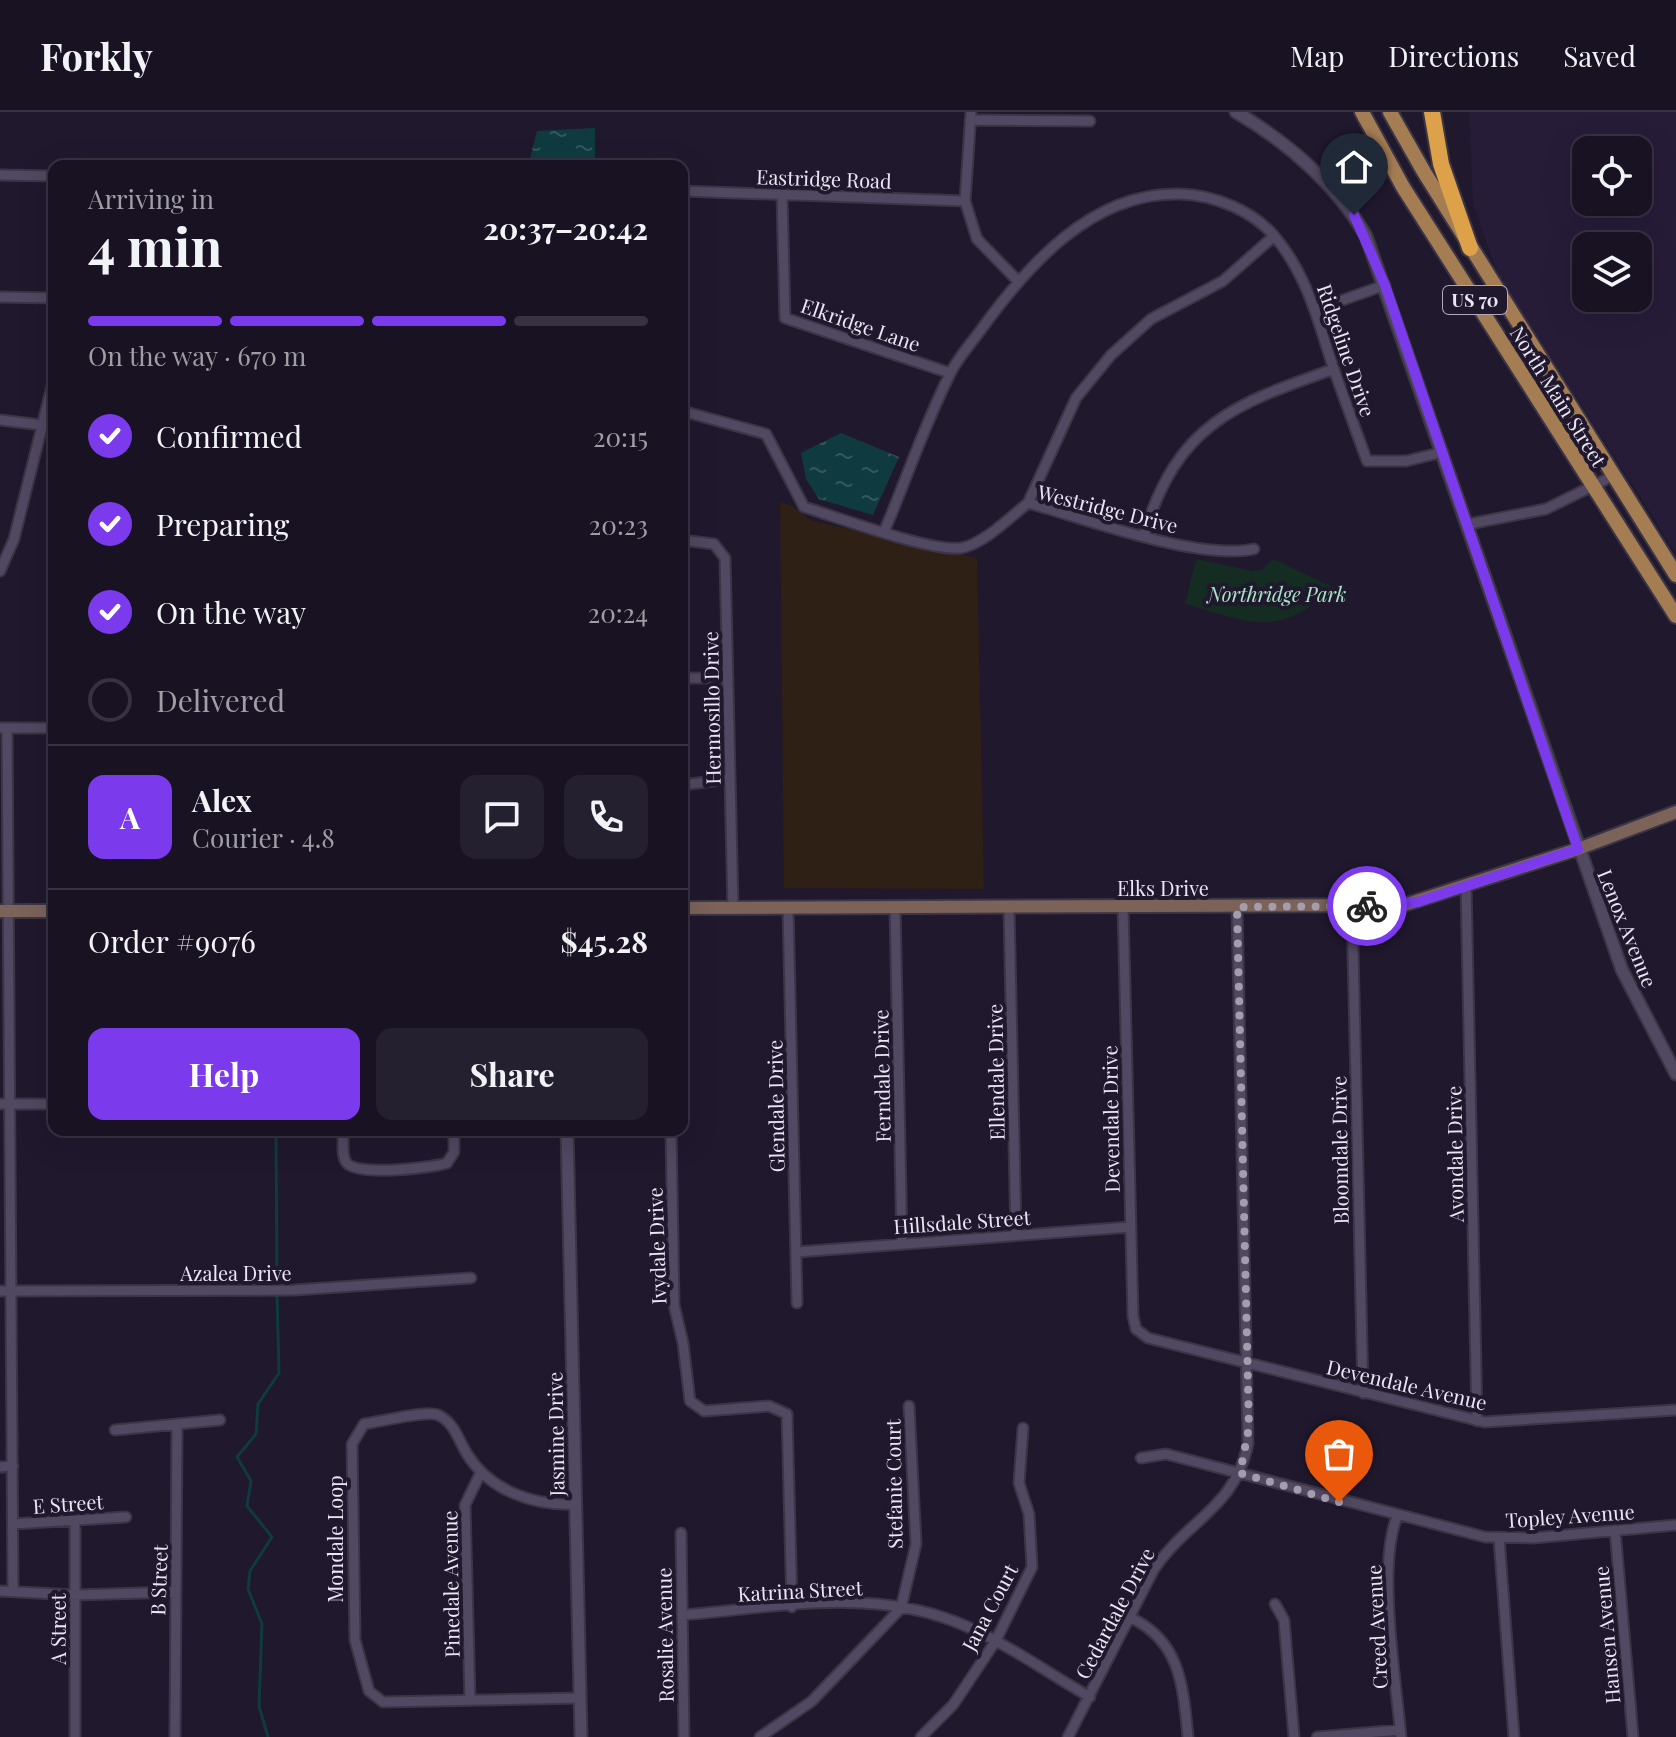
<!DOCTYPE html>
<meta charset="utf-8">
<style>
body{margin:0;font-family:"Playfair Display",serif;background:#25202f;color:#f1f3f6;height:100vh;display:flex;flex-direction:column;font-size:30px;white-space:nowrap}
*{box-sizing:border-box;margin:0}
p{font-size:26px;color:#9f9ea5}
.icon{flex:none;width:44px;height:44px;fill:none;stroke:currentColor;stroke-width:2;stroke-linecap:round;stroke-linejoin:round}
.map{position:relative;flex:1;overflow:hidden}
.drawer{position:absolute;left:48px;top:48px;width:640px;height:976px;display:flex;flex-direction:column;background:#181222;border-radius:16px;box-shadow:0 8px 32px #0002,0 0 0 2px #363240}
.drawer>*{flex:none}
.fabs{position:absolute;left:1572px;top:24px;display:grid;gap:16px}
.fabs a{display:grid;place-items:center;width:80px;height:80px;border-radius:16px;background:#181222;box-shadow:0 8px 32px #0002,0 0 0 2px #363240;font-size:40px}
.pin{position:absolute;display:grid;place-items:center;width:68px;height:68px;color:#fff;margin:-82px -34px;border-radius:50% 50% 50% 0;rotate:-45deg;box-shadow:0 0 8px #0007}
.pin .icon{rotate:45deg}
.courier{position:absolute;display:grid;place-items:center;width:80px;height:80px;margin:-40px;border:6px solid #7c3aed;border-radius:50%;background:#fff;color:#222;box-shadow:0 2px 10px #0007}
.overview em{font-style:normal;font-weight:700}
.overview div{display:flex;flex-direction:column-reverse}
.overview{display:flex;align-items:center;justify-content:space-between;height:136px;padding:0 40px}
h1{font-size:52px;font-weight:700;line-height:60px}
.bar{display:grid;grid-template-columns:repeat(4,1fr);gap:12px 8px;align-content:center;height:96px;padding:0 40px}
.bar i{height:10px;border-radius:6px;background:#363240}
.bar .selected{background:#7c3aed}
.bar p{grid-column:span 4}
.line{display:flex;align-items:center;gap:20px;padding:0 40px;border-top:2px solid #363240}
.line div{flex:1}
.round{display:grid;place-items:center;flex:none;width:84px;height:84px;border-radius:16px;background:#25202f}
ol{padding:0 40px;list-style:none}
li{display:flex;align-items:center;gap:24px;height:88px}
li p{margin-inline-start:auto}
li .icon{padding:8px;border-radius:50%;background:#7c3aed;color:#fff;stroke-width:4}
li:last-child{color:#9f9ea5}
li i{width:44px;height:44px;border:4px solid #363240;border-radius:50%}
.cta{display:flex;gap:16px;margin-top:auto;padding:16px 40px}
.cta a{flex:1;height:92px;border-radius:16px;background:#7c3aed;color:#fff;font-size:32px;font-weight:700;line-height:92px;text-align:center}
.cta a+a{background:#25202f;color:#f1f3f6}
header{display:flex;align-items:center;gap:48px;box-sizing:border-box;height:112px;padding:0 40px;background:#181222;border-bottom:2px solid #363240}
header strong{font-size:38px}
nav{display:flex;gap:44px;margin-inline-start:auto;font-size:28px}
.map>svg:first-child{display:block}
.built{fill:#271c38;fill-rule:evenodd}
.education{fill:#2f2015}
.park{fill:#142c21}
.water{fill:url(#water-ripples)}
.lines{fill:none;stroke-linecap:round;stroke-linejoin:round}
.stream{stroke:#0f3b40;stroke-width:3}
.minor-casing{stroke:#3c3546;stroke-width:13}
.tertiary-casing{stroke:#3c3546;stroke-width:15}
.secondary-casing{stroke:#3c3546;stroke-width:16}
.primary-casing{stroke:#3c3546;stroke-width:18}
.motorway-casing{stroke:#3c3546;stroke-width:20}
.minor{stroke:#514861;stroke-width:9}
.tertiary{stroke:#514861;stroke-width:11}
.secondary{stroke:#7b635a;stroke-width:12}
.primary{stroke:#a57d53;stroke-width:14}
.motorway{stroke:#dda149;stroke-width:16}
.done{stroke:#a49daf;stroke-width:8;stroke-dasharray:0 14.4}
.route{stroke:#7c3aed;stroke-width:10}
.labels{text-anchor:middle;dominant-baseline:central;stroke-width:8;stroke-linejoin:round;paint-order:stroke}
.shield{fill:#20182d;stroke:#aea8b9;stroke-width:2}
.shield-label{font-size:18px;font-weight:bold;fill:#ebe5f5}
.street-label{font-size:20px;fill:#ebe5f5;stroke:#20182d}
.park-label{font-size:20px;font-style:italic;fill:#a7e5c5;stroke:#20182d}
</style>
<header>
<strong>Forkly</strong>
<nav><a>Map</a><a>Directions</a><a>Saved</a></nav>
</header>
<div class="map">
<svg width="1676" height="1625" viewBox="0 0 1676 1625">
<defs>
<pattern id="water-ripples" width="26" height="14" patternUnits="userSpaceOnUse" patternTransform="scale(2)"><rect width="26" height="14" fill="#0f3b40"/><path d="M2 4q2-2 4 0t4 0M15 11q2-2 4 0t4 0" fill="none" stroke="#32575c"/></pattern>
</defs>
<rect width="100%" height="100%" fill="#20182d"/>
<!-- built -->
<path class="built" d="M1469,0h207v441l-178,-278 -25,-72zM1586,38h52v52h-52zM1586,134h52v52h-52z"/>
<!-- education -->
<path class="education" d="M780,390l14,5 16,13 167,38 7,331 -200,-1z"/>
<!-- park -->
<path class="park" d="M1196,447l57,12 10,-2 10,-10 62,29c-60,51 -82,35 -150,16z"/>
<!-- water -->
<path class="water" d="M595,16v38h-67l9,-35z
M841,321l58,24 -26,58 -54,-16 -13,-20 -5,-26z"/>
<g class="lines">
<!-- stream -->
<path class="stream" d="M276,1018l1,157
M268,1625l-9,-31 3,-82 -14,-35 2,-18 22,-34 -25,-31 4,-25 -14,-24 19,-23 2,-30 21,-31 -2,-79"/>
<!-- minor casing -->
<g class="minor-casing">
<path id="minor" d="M971,0l-6,89 12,38 40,41
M970,8l120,1
M0,63l54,1
M682,79l283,10
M782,83l3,123 165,55
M0,185l54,1
M1315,198l70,-25
M682,299l84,23 38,73c33,10 126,45 157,41 23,-4 49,-31 67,-45 59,16 170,58 226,46
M0,308l42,5
M1028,391l48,-105 35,-43 40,-36 72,-38 51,-45
M1469,412l77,-15 69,-34
M884,420c22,-52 40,-106 65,-156 7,-16 21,-31 31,-45 47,-65 112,-140 200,-137 35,1 74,17 96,44 32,39 43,86 58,132 11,31 22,61 33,91h39l37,-9
M1144,423c33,-111 90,-131 190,-166
M682,428l32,4 11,14 8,350
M0,459l14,-32 40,-161
M682,566h46
M0,616h54
M7,616l6,862
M682,673l48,-6
M1466,773l11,536
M1352,794l11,487
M1123,795l10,409 3,13 12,9 336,84 192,-12
M788,796l9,395
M895,796l7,336
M1009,796l7,327
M0,992h54
M343,1018c1,9 -2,24 3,32 8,15 86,6 101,1l7,-11v-22
M671,1018l3,175 9,38 7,58 14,10 65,-5 18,8 5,193
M797,1140l333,-25
M0,1179l295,-1 176,-12
M115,1318l105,-10
M1141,1346l25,-4 319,83 48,1 143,-13
M0,1355l13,-1
M575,1392c-41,2 -85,-13 -108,-50 -9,-15 -13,-32 -29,-39 -13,-5 -58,7 -74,9l-12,20 3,196 14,51 14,11 196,-4
M1397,1405c-20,48 -1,165 4,220
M13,1412l113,-7
M1615,1418l18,207
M681,1421l3,204
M1499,1426l15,199
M0,1479l75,4 100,-3
M1275,1492l9,16 10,117
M682,1503c89,-7 187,-28 274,7 46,18 90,50 134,75
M1129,1505c52,23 54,70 59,120
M470,1588l-5,-195 16,-33
M75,1625v-216
M175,1625l2,-312
M760,1625l52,-36 89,-93 15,-64 -7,-138
M921,1625l32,-32 42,-63 37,-75 -3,-53 -10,-31 4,-55
M1068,1625l86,-168c33,-49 81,-61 94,-125l-11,-537
M1317,1625l83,-7"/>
</g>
<!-- tertiary casing -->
<g class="tertiary-casing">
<path id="tertiary" d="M1236,0c51,30 100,72 130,124l256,734 54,104
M567,1018l14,607"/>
</g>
<!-- secondary casing -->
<g class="secondary-casing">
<path id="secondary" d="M682,796l722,-3 174,-56 98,-37
M0,799h54"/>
</g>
<!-- primary casing -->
<g class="primary-casing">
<path id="primary" d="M1362,0l41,75 273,429
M1390,0l34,60 252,403"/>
</g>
<!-- motorway casing -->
<g class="motorway-casing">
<path id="motorway" d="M1432,0l9,52 29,84"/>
</g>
<!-- minor -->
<use href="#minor" class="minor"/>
<!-- tertiary -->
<use href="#tertiary" class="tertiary"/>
<!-- secondary -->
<use href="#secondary" class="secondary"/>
<!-- primary -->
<use href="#primary" class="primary"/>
<!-- motorway -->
<use href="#motorway" class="motorway"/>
</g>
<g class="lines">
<!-- done -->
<path class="done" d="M1339,1390l-99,-29 9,-46 -12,-520 130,-1"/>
<!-- route -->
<path class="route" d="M1354,103l31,70 193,564 -160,53 -51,4"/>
</g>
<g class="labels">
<!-- shield labels -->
<rect class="shield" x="1443" y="174" width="64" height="28" rx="6"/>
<g class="shield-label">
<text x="1475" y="188">US 70</text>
</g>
<!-- street labels -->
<g class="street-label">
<text transform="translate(824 66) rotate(2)">Eastridge Road</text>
<text transform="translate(861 212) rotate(19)">Elkridge Lane</text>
<text transform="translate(1347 238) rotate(71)">Ridgeline Drive</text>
<text transform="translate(1559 284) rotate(58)">North Main Street</text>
<text transform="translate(1108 396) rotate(14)">Westridge Drive</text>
<text transform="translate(711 596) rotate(-91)">Hermosillo Drive</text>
<text x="1163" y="775">Elks Drive</text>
<text transform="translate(1628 816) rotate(68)">Lenox Avenue</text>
<text transform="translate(995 960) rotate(-91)">Ellendale Drive</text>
<text transform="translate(881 964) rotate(-91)">Ferndale Drive</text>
<text transform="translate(775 994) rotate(-91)">Glendale Drive</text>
<text transform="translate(1110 1007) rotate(-91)">Devendale Drive</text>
<text transform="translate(1339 1038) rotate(-91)">Bloomdale Drive</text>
<text transform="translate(1454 1042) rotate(-91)">Avondale Drive</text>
<text transform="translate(962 1109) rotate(-4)">Hillsdale Street</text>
<text transform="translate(656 1134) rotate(-92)">Ivydale Drive</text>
<text x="236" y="1160">Azalea Drive</text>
<text transform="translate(1407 1272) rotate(13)">Devendale Avenue</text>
<text transform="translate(555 1322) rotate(-91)">Jasmine Drive</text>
<text transform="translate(893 1372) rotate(-91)">Stefanie Court</text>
<text transform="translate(68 1391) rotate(-4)">E Street</text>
<text transform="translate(1570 1403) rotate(-4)">Topley Avenue</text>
<text transform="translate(334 1427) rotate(-90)">Mondale Loop</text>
<text transform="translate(158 1468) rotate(-88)">B Street</text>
<text transform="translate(450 1472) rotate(-91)">Pinedale Avenue</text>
<text transform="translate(800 1478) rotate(-3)">Katrina Street</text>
<text transform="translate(989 1495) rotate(-62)">Jana Court</text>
<text transform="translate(1114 1501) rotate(-62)">Cedardale Drive</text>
<text transform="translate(1376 1515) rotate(-93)">Creed Avenue</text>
<text transform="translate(57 1517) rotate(-90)">A Street</text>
<text transform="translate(664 1523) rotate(-91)">Rosalie Avenue</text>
<text transform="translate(1606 1523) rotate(-95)">Hansen Avenue</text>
</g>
<!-- park labels -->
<g class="park-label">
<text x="1277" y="481">Northridge Park</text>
</g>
</g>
</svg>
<div class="fabs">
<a><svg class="icon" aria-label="locate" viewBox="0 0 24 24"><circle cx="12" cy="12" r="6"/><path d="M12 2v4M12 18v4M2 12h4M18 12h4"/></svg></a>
<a><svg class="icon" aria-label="layers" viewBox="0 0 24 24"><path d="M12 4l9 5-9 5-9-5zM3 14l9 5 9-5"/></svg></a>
</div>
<div class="pin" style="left:1339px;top:1390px;background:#ea580c"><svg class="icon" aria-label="bag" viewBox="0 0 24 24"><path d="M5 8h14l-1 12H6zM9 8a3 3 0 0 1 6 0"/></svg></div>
<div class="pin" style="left:1354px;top:103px;background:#1f2937"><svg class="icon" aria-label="home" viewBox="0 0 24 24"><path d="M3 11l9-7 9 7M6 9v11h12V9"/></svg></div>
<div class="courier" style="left:1367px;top:794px"><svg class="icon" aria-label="bike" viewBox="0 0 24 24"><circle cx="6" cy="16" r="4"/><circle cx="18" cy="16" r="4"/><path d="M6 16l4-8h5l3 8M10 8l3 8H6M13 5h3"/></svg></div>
<section class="drawer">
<div class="overview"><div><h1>4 min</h1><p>Arriving in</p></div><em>20:37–20:42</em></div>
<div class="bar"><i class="selected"></i><i class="selected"></i><i class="selected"></i><i></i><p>On the way · 670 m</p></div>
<ol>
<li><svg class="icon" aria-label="check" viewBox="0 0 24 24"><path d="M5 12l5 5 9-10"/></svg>Confirmed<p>20:15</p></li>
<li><svg class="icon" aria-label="check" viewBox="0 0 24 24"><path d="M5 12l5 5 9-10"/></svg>Preparing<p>20:23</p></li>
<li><svg class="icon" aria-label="check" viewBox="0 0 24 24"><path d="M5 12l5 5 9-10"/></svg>On the way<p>20:24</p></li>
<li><i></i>Delivered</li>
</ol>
<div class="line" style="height:144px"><b class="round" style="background:#7c3aed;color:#fff">A</b><div><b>Alex</b><p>Courier · 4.8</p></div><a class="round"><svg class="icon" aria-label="chat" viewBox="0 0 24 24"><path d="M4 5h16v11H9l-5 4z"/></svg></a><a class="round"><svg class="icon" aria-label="phone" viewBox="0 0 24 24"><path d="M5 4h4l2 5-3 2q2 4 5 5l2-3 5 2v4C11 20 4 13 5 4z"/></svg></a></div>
<div class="line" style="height:104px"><div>Order #9076</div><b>$45.28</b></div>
<div class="cta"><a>Help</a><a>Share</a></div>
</section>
</div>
